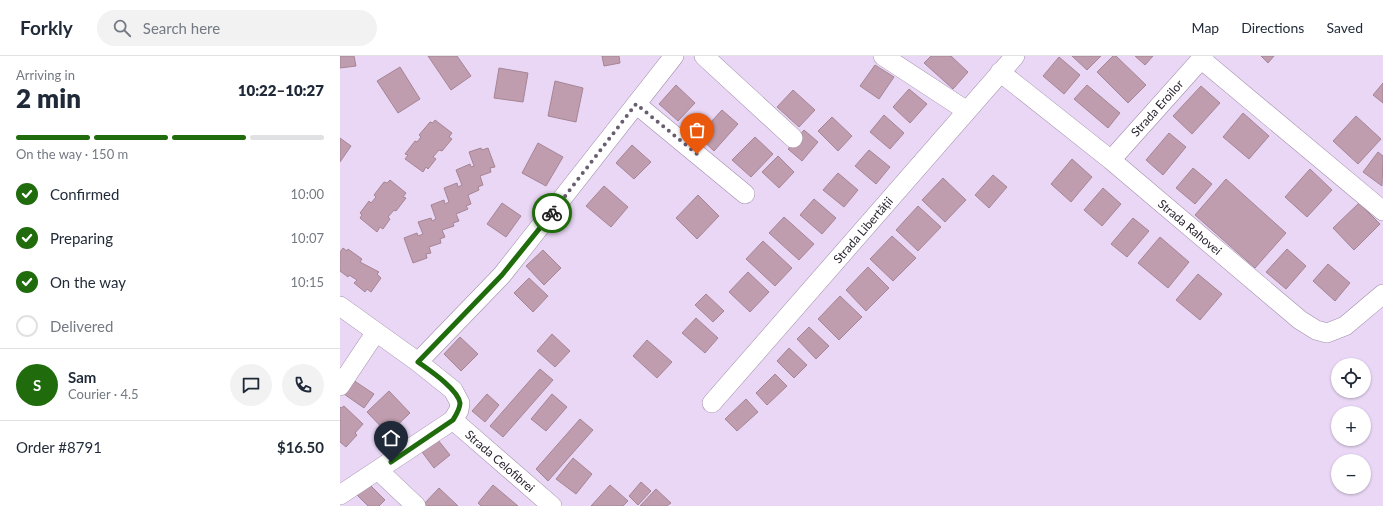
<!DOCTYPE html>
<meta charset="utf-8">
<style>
body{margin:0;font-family:Lato,sans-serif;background:#f2f2f3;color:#1f2937;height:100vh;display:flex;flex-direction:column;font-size:15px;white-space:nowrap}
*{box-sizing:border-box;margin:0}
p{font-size:13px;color:#747a83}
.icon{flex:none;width:22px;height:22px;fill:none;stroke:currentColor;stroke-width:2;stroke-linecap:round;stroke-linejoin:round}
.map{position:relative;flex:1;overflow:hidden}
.sheet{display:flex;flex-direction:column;background:#fff;width:340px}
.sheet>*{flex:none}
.fabs{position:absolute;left:991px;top:302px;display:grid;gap:8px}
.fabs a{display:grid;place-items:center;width:40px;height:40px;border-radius:50%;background:#fff;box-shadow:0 1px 3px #0004;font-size:20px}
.pin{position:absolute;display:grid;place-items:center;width:34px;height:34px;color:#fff;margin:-41px -17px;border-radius:50% 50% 50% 0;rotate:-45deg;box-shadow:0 0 4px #0007}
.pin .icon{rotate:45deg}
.courier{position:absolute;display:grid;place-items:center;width:40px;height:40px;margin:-20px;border:3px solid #206c0d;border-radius:50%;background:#fff;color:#222;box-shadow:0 1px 5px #0007}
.overview em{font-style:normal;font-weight:800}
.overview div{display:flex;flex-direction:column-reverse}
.overview{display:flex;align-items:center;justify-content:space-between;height:68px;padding:0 16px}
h1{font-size:26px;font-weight:800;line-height:30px}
.bar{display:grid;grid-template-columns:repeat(4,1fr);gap:6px 4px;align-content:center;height:48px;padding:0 16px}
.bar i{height:5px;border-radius:3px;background:#e0e1e3}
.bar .active{background:#206c0d}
.bar p{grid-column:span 4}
.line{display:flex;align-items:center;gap:10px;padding:0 16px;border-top:1px solid #e0e1e3}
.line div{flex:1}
.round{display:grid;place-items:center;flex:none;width:42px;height:42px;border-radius:21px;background:#f2f2f3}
ol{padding:0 16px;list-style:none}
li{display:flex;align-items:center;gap:12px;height:44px}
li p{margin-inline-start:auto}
li .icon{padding:4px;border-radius:50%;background:#206c0d;color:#fff;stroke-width:4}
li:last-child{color:#747a83}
li i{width:22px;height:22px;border:2px solid #e0e1e3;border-radius:50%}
header{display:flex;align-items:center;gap:24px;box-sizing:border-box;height:56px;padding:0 20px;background:#fff;border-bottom:1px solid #e0e1e3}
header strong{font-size:19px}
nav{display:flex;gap:22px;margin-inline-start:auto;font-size:14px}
.search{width:280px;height:36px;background:#f2f2f3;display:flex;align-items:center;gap:10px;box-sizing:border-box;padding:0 14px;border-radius:22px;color:#747a83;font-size:15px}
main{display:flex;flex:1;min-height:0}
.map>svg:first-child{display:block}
.building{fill:#bf9dae;stroke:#a58595}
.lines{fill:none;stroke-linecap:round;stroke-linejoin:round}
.minor-casing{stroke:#a08eaa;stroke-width:20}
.minor{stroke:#fff;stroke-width:19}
.done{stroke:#685e70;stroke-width:4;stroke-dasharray:0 7.2}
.route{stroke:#206c0d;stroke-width:5}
.labels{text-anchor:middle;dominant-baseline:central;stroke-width:3;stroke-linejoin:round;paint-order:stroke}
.street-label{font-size:12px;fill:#231d28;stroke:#fff}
</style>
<header>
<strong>Forkly</strong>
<div class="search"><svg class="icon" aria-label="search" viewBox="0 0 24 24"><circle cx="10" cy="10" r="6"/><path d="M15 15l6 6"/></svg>Search here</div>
<nav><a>Map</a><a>Directions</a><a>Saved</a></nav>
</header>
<main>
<section class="sheet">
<div class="overview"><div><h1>2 min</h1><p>Arriving in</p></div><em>10:22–10:27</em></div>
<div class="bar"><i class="active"></i><i class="active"></i><i class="active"></i><i></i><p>On the way · 150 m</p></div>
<ol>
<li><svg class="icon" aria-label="check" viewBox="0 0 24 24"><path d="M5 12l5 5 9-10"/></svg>Confirmed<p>10:00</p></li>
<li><svg class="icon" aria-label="check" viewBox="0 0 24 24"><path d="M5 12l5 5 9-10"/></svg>Preparing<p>10:07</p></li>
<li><svg class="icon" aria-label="check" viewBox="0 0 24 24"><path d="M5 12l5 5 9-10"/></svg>On the way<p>10:15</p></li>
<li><i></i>Delivered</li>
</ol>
<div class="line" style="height:72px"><b class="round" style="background:#206c0d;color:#fff">S</b><div><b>Sam</b><p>Courier · 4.5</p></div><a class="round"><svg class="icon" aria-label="chat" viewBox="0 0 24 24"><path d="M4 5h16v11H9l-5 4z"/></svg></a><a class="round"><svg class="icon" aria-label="phone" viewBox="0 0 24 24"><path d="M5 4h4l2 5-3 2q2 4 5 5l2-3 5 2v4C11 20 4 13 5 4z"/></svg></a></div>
<div class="line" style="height:52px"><div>Order #8791</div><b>$16.50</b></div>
</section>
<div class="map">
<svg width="1043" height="450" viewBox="0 0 1043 450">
<rect width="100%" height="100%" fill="#e9d7f5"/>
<!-- building -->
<path class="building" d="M0,0h14l2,10 -16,2z
M88,0h29l14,20 -20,14z
M262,0h17l1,7 -16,3z
M591,0h20l17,16 -15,17 -29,-26z
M732,0h29l-14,14z
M773,0h3l30,29 -18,18 -31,-31z
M795,0h18l-8,9z
M921,0h13l-6,7z
M719,1l21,18 -16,19 -21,-18z
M535,9l19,12 -15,22 -19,-13z
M60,11l20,32 -22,14 -21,-32z
M159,12l29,5 -5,29 -29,-4z
M215,25l28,7 -7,34 -28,-6z
M1043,27v20l-10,-8z
M336,29l19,18 -17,18 -19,-17z
M747,29l33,28 -12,15 -34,-29z
M861,30l19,17 -28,31 -19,-18z
M569,33l18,15 -17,19 -17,-16z
M453,34l22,20 -16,17 -22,-20z
M382,54l16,14 -24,27 -16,-15z
M903,57l26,23 -20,23 -26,-22z
M544,59l20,18 -14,16 -20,-17z
M1016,60l25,23 -23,25 -25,-23z
M492,61l20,19 -14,15 -20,-20z
M95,64l17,13 -3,4 3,2 -10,12 -3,-1 -6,7 3,2 -8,10 -2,-2 -3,5 -18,-13 3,-4 -3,-1 10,-13 2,1 4,-5 -2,-2 11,-13 3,1z
M464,74l14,12 -16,19 -14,-12z
M829,77l17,14 -23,28 -17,-15z
M415,81l18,17 -22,23 -19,-17z
M0,82l11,8 -11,16z
M198,87l25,14 -17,29 -24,-13z
M292,89l19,17 -17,17 -18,-16z
M141,92l1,2 6,-2 7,19 -5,1 1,4 -11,4 3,9 -5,2 1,3 -11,5 3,9 -5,2 2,3 -12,5 3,7 -6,2 1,3 -12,4 3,7 -5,2 1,4 -12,4 2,6 -5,1 1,4 -14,5 -9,-25 13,-5 1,3 5,-2 -5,-12 13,-4 1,3 4,-2 -5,-14 13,-5 1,4 4,-2 -5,-14 13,-5 1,4 4,-2 -6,-15 14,-6 1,3 3,-1 -5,-14z
M529,94l21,17 -14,17 -21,-18z
M1038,96l5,4 -1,30 -19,-14z
M438,100l16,16 -15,16 -17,-16z
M732,103l20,18 -21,25 -20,-18z
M853,112l19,16 -17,20 -19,-16z
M970,113l22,21 -25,27 -22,-20z
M498,117l20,17 -14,17 -21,-17z
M653,119l14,12 -18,21 -14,-13z
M603,122l23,22 -21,22 -23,-22z
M886,123l60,54 -31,35 -60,-53z
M50,124l16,13 -3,4 3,1 -10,13 -2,-1 -6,7 2,2 -7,10 -3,-2 -3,5 -17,-14 2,-3 -2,-2 9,-12 2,2 5,-6 -2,-2 10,-13 3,1z
M264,130l24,21 -17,20 -25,-21z
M763,132l18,16 -19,22 -18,-16z
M358,139l21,21 -22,23 -21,-21z
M474,143l22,19 -14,16 -22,-19z
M162,147l19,13 -15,21 -19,-13z
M1019,147l21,21 -26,26 -21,-22z
M578,150l23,21 -23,24 -22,-21z
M444,161l30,27 -15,16 -30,-27z
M793,162l16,13 -22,26 -16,-13z
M552,180l24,22 -23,23 -23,-22z
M820,181l29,25 -21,26 -30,-25z
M423,185l29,27 -17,18 -29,-27z
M3,192l4,3 1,-2 14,10 -2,3 19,10 -2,2 4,4 -10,14 -4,-3 -2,3 -11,-9 3,-3 -8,-5 -1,2 -8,-6v-19z
M947,193l19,17 -20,23 -20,-17z
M203,194l18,18 -17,17 -18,-19z
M988,208l22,19 -15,18 -22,-20z
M528,211l21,21 -23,23 -20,-21z
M408,216l21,20 -19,20 -21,-20z
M858,218l24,20 -22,26 -24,-20z
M189,222l19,18 -15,16 -19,-19z
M366,238l18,17 -11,11 -18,-17z
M500,240l22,21 -23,23 -21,-21z
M356,262l22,20 -13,15 -23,-20z
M469,271l20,19 -13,13 -19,-20z
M212,278l18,17 -15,16 -18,-16z
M120,281l18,17 -17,17 -17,-17z
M307,284l25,22 -15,16 -24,-22z
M449,292l18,17 -13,13 -17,-17z
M200,313l13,11 -50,57 -13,-11z
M435,318l12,12 -20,19 -11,-12z
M13,324l21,14 -10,14 -20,-14z
M49,335l21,22 -22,21 -21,-22z
M147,338l12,11 -14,17 -13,-11z
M212,338l15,13 -21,24 -15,-12z
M406,343l12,13 -21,19 -12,-12z
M4,350l19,18 -8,9 2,2 -11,12 -6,-5v-35l1,1z
M240,363l13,11 -45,51 -12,-12z
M98,384l12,15 -16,13 -12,-16z
M233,402l19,16 -16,20 -20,-15z
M26,425l19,19 -6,6h-11l-13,-13z
M301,426l10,9 -13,14 -9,-9z
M153,429l25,21h-37l-3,-3z
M270,429l18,16 -5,5h-32z
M99,432l19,18h-34l-1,-1z
M316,433l15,14 -4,3h-27z"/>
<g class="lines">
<!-- minor casing -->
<g class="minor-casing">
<path id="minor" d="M364,0l89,82
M543,0l84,55
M861,3l182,152
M660,16l111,88 189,160 16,10 11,3 18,-7 38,-32
M296,48l109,90
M771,104l93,-104
M0,250l78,56 35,28 7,13 -1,7 -6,10 -113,75
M78,306l84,-87 172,-219
M0,330l36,-54
M372,347l303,-347
M113,364l99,86
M38,414l38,36"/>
</g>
<!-- minor -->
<use href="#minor" class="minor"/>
</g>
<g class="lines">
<!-- done -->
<path class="done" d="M212,157l84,-109 61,50"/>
<!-- route -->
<path class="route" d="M51,406l62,-42c3,-5 7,-11 7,-17 -2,-14 -31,-33 -42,-41l84,-87 50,-62"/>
</g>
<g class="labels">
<!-- street labels -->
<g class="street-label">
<text transform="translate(817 52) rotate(-48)">Strada Eroilor</text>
<text transform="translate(850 171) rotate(40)">Strada Rahovei</text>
<text transform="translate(523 174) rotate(-49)">Strada Libertății</text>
<text transform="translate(160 405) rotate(41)">Strada Celofibrei</text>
</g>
</g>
</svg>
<div class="fabs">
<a><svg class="icon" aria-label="locate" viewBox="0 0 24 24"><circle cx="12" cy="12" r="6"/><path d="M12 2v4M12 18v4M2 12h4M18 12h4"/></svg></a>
<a>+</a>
<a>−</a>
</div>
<div class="pin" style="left:357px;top:98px;background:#ea580c"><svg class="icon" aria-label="bag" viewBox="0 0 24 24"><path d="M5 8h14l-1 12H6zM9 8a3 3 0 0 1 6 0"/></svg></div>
<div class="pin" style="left:51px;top:406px;background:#1f2937"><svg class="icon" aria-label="home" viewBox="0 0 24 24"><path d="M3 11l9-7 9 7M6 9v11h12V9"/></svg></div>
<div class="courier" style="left:212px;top:157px"><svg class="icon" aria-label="bike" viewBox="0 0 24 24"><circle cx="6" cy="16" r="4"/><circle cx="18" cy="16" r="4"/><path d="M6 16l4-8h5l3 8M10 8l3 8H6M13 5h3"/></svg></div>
</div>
</main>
